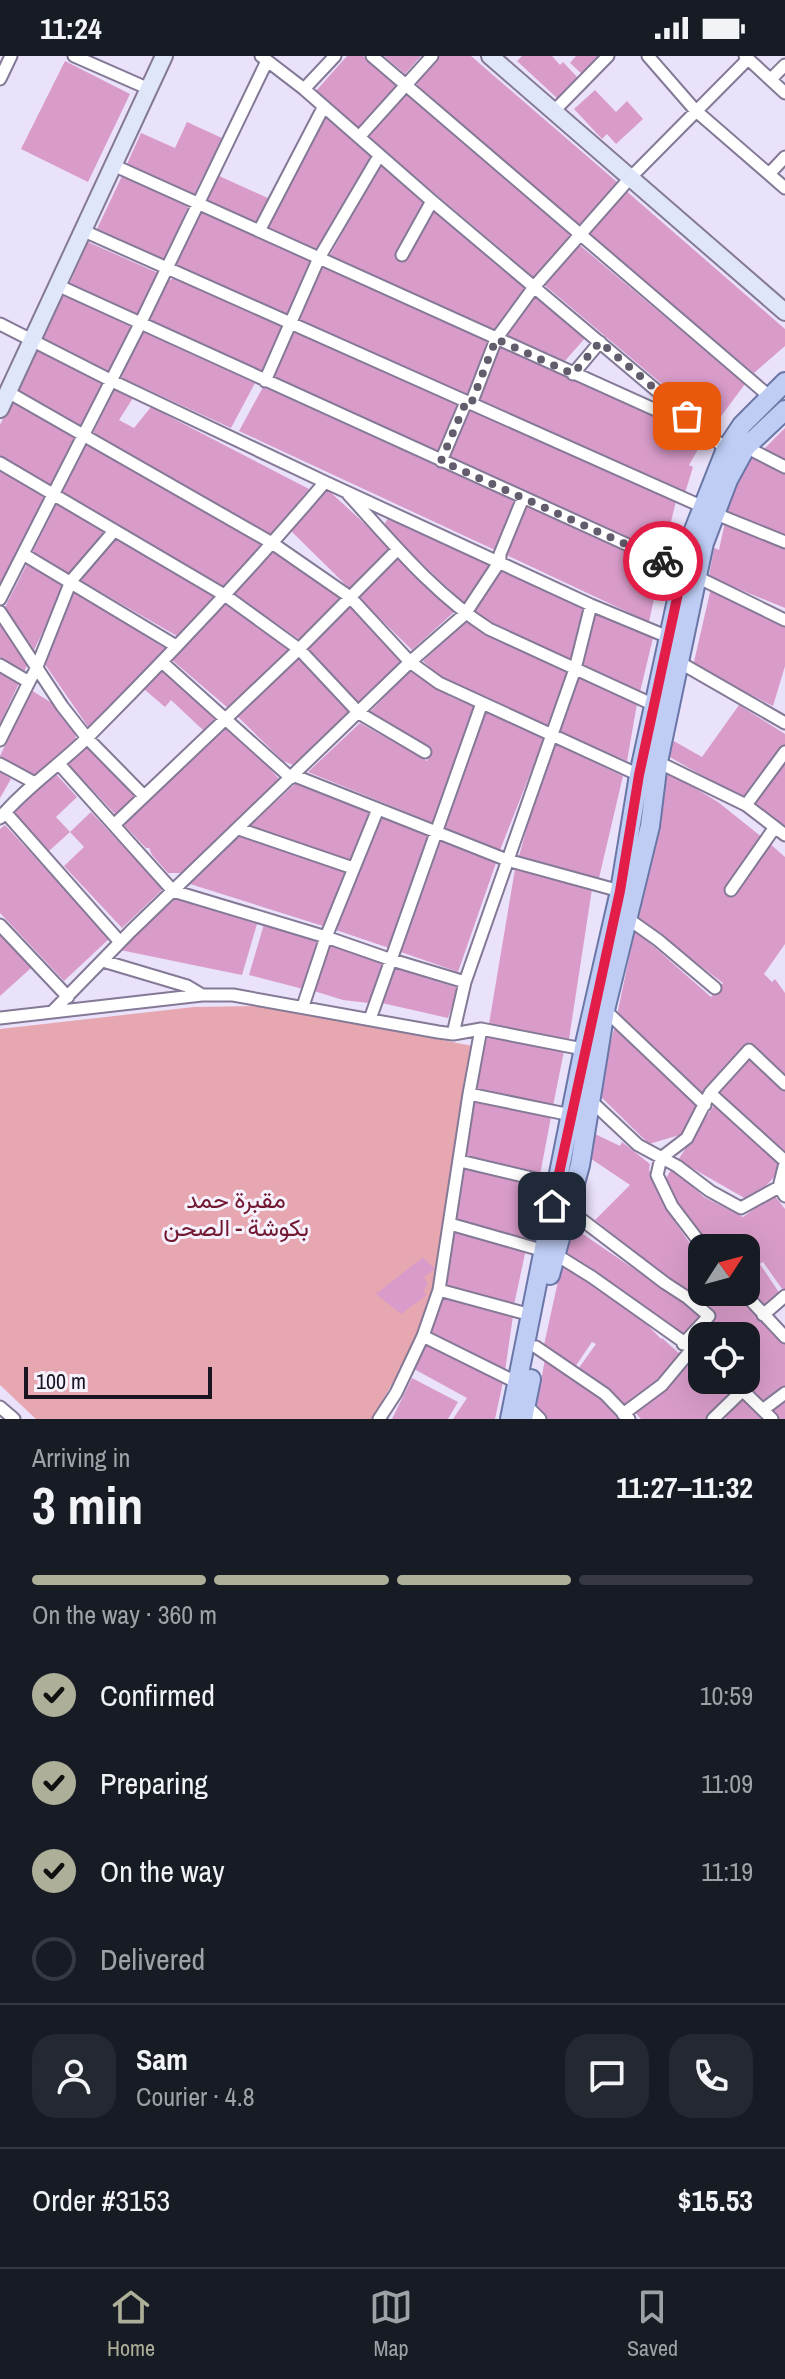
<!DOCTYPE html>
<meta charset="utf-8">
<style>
body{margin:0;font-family:"Archivo Narrow",Vazirmatn,sans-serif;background:#242831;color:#f1f3f6;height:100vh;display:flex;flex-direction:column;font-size:30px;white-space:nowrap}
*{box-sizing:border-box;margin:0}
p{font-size:26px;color:#9ea1a6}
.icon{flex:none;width:44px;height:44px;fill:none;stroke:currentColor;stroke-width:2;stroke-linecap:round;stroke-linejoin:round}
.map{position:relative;height:1363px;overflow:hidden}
.panel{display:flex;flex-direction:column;background:#171b24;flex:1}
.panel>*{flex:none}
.needle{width:52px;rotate:54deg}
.buttons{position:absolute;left:688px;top:1178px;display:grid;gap:16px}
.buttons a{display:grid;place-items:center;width:72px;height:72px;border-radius:16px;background:#171b24;box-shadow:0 8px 32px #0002;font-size:40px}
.scale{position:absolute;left:24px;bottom:20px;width:188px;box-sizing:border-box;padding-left:8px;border:4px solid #191520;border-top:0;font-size:22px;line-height:28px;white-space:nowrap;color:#191520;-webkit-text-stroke:6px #f5f1fd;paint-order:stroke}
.pin{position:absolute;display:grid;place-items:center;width:68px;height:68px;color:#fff;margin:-34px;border-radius:16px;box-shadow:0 4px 12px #0006}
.courier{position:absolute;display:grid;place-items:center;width:80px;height:80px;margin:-40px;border:6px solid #e11d48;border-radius:50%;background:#fff;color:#222;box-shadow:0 2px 10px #0007}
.headline em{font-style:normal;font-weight:700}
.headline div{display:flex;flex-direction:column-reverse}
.headline{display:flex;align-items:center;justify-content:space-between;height:136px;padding:0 32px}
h1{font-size:52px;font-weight:700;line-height:60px}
.bar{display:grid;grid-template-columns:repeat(4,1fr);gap:12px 8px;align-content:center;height:96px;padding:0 32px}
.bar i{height:10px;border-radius:6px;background:#363941}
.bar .current{background:#adaf99}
.bar p{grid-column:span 4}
.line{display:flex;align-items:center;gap:20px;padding:0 32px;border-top:2px solid #363941}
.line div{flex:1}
.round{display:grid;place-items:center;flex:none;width:84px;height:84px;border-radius:24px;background:#242831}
ol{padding:0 32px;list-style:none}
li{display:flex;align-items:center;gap:24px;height:88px}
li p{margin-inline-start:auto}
li .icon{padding:8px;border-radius:50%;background:#adaf99;color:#111;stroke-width:4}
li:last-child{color:#9ea1a6}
li i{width:44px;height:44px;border:4px solid #363941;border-radius:50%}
.status{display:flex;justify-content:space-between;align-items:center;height:56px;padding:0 40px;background:#171b24;direction:ltr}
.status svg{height:22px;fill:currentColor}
.tab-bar{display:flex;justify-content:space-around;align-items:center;height:112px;border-top:2px solid #363941;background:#171b24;font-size:22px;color:#9ea1a6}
.tab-bar a{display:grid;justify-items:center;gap:4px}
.tab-bar .current{color:#adaf99}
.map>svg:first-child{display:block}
.green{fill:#e7a7b0}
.building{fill:#d99cca}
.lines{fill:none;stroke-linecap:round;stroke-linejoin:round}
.street-casing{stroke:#847996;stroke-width:15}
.secondary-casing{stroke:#847996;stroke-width:20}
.primary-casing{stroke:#6a77a6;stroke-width:22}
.street{stroke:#fff;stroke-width:11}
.secondary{stroke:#dfe6fa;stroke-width:16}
.primary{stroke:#bfcdf5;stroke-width:18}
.done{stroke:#625c6c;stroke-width:8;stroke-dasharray:0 14.4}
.route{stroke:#e11d48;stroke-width:10}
.labels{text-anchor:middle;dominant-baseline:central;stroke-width:6;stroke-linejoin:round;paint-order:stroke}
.park-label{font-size:24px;fill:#711730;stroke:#f5f1fd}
</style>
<div class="status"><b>11:24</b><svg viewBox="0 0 49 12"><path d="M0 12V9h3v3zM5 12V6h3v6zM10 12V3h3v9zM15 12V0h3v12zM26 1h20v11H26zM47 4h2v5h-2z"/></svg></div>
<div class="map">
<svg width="785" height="1363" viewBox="0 0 785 1363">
<rect width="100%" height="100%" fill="#eae1fa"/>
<!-- green -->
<path class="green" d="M262,950l211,40 -38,242 -22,59 -41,72h-336l-36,-34v-356l194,-22z"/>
<!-- building -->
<path class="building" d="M347,0h16l34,29 -39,43 -43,-36z
M384,0h37l-16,18z
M438,0h33l146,126 -38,45 -165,-145z
M522,0h30l8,9 3,-3 15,16 -20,21 -41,-38z
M576,0h22l-16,18 -12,-11z
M65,5l65,33 -42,88 -67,-33z
M595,34l21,22 11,-11 16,18 -27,25 -9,-10 -5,5 -28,-30z
M407,35l165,145 -36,43 -169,-143z
M326,61l46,40 -54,95 -52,-24z
M187,66l35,16 -28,57 -67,-31 14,-31 34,15z
M381,107l45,39 -31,55 9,4 30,-52 95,80 -33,43 -167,-75z
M217,119l53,24 -13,25 -52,-23z
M122,120l66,31 -24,54 -68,-30z
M624,133l161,140v17l-31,27 -167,-140z
M200,156l112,50 -23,54 -114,-50z
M88,186l70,31 -20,44 -69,-32z
M576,186l169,142 -32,43 -171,-144z
M320,210l170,77 -21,54 -172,-77z
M174,222l110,50 -21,46 -116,-52 19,-40z
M534,237l52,44 -22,25 -61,-27z
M63,238l68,33 -22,45 -67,-34z
M292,275l169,75 -21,50 -170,-79z
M143,276l112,51 -24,45 -111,-51z
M498,290l206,93 -15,26 4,2 -8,26 -209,-92z
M37,292l66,35 -23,45 -64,-37z
M263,331l256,116 -22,48 -258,-120z
M115,333l18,9 -14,22 15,8 17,-21 158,82 -39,48 -178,-102z
M12,344l64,37 -25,49 -51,-30v-31z
M467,352l209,93 -13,54 -218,-98z
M785,372v32l-21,-11z
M87,388l176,101 -37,44 -164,-96z
M750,400l35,17v63l-58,-25 6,-21z
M0,414l46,26 -46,91z
M328,434l62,57 -39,43 -62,-61z
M57,447l49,29 -38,42 -36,-21z
M524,449l137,61 -12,56 -147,-69z
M389,460l105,50 -27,40 -84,-79z
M725,466l60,26v60l-76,-31 5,-29 5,2z
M116,481l99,58 -38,41 -99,-57z
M273,496l69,47 -42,41 -66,-46z
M399,500l55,56 -42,38 -55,-54z
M27,508l38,21 -31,65 -29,-43z
M501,513l86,38 -14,53 -82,-36 -19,-13z
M711,532l74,33v45l-12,40 -80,-40z
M73,535l93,58 -77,79 -47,-68z
M226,546l63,48 -61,58 -56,-48z
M350,549l51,56 -41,43 -53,-56z
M594,555l59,27 -13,54 -58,-28z
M468,563l25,18 53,22 22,13 -21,54 -105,-47 -19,-18z
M0,567l29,38 -5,11 -24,-15z
M298,601l52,56 -57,52 -10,-4 -46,-45z
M162,614l56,47 -14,14 -33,-31 -6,7 -21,-18z
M411,614l40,27 24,10 -42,116 -125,-51 52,-49 67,38 5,-11 -63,-37z
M0,616l19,11 -19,41z
M578,619l59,29 -10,57 -67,-29z
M31,634l24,15 20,28 1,6 -43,37 -33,-20z
M739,649l46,29v12l-42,53 -75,-43 4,-16 30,17z
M486,656l58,27 -44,111 -55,-22 22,-62 -2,-1 6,-19z
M229,668l50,55 -98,94h-13l-16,-18 -3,-7h-3l-23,-24z
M555,688l68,32 -24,102 -80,-22 19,-69z
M87,689l48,52 -19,18 -49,-52z
M785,706v68l-34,-25z
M665,714l53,32 45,36 -36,54 6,4 35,-54 17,15v87l-21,30 8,8 3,-3 10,14v85l-35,-36 -47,54 -86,-81 18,-85 76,67 12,-14 -85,-64 8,-35 -4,-2 4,-20 4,2 15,-71 -4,-2z
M0,716l11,7 -11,19z
M56,718l21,23 -21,20 14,15 21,-20 72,77 -41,39 -58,-62 20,-19 -14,-15 -21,19 -36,-39z
M297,726l74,31 -20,47 -101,-34z
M381,761l48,20 -40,111 -53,-18z
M5,769l105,113 -46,43 -64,-68v-84z
M241,779l106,37 -21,55 -136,-43z
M441,785l55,22 -38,109 -57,-20z
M515,813l77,20 -23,150 -80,-15z
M176,842l81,26 -15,51 -122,-25z
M264,868l54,18 -15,47 -54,-14z
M0,879l31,33 -31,28z
M330,890l53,18 -14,39 -26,-3 -29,-9z
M395,912l63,20 -10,30 -66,-15z
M614,973l9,4 76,73 -16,28 -34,10 -51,-50z
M486,980l78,15 -11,55 -77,-15z
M749,1000l36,34v66l-69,-63z
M474,1045l77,16 -11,58 -75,-17z
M714,1049l69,58 -3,8 -20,21 -14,7 -68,-39z
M591,1076l29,14 2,-4 28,22 -1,6 16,37 23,34 14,15v36h34l49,52v44l-21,17 -23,-25h5v-44h-44v5l-6,-6 18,-19 -27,-25 -4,-1 -88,-70 35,-35 -43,-29z
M463,1112l75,17 -11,55 -72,-20z
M672,1112l32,29 39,20 31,-22 11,14v84l-22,-31 -3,2 20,30 -15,14 -19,-22v-38h-34l-18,-19 -29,-49z
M571,1170l113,77 3,-2 18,15 -19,19 -88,-58 -34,-23z
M453,1175l73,18 -12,56 -71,-19z
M423,1201l12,12 -11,8 4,7 -5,7 4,4 -26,19 -25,-20z
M562,1207l75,51 24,25 1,-1 20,18 -22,25 -34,28 -16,-18 -32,-22 18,-25 -4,-2 -17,25 -31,-22z
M441,1240l72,20 -8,55 -76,-37z
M425,1287l78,39 -8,37h-42l14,-21 -53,-29z
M692,1300l10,9v15h17l14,12 -27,27h-65l-7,-8z
M545,1303l55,39 22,21h-76l-10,-10z
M412,1322l46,24 -10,17h-56z
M746,1341l21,22h-41l-2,-2z
M785,1342v21h-9l-8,-8z"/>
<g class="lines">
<!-- street casing -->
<g class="street-casing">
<path id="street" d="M74,0l73,32
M261,0l43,33 128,112 294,248
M372,0l397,340
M648,0l47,54 90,78
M745,0l40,37
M0,23l11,-23
M771,23l14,-14
M304,33l31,-33
M554,55l54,-55
M359,81l73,-81
M113,109l596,269
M769,118l16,-17
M84,175l617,275
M259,175l64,-123
M402,199l30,-54
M57,229l626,285
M0,268l112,57 213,101 266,123 77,32
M573,318l27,-32
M265,325l54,-123 60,-102
M8,336l264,151 78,54 60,65 29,21 200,92 19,-13 88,43 39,30
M471,348l25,-65 38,-52 96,-109 118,-119
M746,391l39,20
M441,405l25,-59
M0,407l226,133 73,53 60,64 66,39
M348,438c43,47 86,100 141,135l165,76
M716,458l69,28
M23,498l153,92
M697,521l88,43
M0,543l140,-275 127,-263
M0,556l62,94 25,32 57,58
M162,606l129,116
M679,606l106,61
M0,609l29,17 7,-13 35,-88 43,-50
M0,684l29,-58
M0,708l35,19
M59,708l114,127 153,46 66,23 73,22
M295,720l212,84 113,31
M746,749l39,-53
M5,756l115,130
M0,762c26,-31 61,-54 89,-82 82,-82 161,-166 236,-254
M115,768l184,-175 99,-100
M239,773l114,39
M731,834l44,-63
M627,862l31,22 57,48
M0,869l68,72
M103,905l84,25 15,9
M303,950l23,-69 52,-128
M605,954l100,95
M53,955l78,-80 279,-269 55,-48 35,-53v-7l23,-56
M0,962l202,-23h31l205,37 15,2 28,-5 107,21
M370,963l112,-316
M453,978l12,-52 110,-313 16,-64
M710,1037l75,68
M469,1038l102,21
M590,1044l48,45 39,21 33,25 31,17 38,-21
M460,1105l97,23
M785,1107l-6,24 6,9
M569,1154l96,73 23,15 21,18 -26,28
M450,1168l105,30 37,23 110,78
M704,1192l-32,-42 -15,-31 4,-17 26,-20 23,-45 39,-43 36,34
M439,1234l92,25
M743,1236l42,45
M763,1259l22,-19
M423,1280l95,47
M536,1291l69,47 24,25
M732,1324l40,39
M526,1349l14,14
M0,1351l14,12
M764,1353l21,-16
M623,1358l39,-29 30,-36
M379,1363l17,-26 27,-57 16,-46 30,-196 12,-65
M713,1363l30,-29"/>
</g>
<!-- secondary casing -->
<g class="secondary-casing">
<path id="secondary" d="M490,0l295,256
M0,353l164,-353"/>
</g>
<!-- primary casing -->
<g class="primary-casing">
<path id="primary" d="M550,1219l30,-110 25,-155 45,-184 8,-64 46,-219 24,-63 18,-33 39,-37
M510,1363l74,-371 36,-157 19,-116 51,-235 36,-91 16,-24 43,-43
M523,1363l8,-40"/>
</g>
<!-- street -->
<use href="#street" class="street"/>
<!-- secondary -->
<use href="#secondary" class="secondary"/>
<!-- primary -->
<use href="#primary" class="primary"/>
</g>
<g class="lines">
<!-- done -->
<path class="done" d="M663,505l-222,-100 25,-59 5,2 25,-65 77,35 27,-32 87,74"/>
<!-- route -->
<path class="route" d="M552,1150l68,-315 19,-116 44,-205 -20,-9"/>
</g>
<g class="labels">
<!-- park labels -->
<g class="park-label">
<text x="236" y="1143">مقبرة حمد<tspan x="236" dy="28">بكوشة - الصحن</tspan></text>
</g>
</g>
</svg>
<div class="buttons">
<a><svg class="needle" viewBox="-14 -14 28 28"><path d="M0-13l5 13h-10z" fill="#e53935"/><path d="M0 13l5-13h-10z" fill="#9ea1a6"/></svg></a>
<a><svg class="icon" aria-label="locate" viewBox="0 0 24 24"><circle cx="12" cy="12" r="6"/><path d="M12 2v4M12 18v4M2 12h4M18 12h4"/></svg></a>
</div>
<div class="scale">100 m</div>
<div class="pin" style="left:687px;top:360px;background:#ea580c"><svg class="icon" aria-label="bag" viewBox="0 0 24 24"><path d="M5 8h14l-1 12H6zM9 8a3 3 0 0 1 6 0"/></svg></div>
<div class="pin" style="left:552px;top:1150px;background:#1f2937"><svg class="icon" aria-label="home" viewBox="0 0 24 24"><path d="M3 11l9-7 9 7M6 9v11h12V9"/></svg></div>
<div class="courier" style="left:663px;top:505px"><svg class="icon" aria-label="bike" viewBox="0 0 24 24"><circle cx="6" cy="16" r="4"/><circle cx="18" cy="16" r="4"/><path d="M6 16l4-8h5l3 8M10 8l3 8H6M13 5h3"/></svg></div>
</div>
<section class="panel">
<div class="headline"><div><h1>3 min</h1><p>Arriving in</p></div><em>11:27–11:32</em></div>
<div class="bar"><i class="current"></i><i class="current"></i><i class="current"></i><i></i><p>On the way · 360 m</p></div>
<ol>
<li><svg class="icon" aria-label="check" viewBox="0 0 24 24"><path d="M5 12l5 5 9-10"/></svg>Confirmed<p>10:59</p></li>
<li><svg class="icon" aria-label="check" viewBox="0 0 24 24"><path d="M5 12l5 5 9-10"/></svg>Preparing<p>11:09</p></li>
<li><svg class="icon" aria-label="check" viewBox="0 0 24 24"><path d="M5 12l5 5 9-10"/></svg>On the way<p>11:19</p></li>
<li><i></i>Delivered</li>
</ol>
<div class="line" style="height:144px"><a class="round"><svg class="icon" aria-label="person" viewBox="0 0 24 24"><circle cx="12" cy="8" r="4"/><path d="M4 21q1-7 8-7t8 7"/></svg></a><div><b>Sam</b><p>Courier · 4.8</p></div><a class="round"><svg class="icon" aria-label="chat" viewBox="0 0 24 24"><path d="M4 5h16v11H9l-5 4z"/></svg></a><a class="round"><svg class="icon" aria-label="phone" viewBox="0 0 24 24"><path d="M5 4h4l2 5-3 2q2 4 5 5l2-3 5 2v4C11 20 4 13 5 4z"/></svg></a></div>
<div class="line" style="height:104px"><div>Order #3153</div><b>$15.53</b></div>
</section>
<nav class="tab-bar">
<a class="current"><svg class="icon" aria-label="home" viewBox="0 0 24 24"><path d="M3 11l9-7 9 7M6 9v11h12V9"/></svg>Home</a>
<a><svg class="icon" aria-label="map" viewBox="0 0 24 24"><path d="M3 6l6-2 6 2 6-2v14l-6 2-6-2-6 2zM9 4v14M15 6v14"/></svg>Map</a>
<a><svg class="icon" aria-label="saved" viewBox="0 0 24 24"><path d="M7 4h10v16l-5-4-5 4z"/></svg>Saved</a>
</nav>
